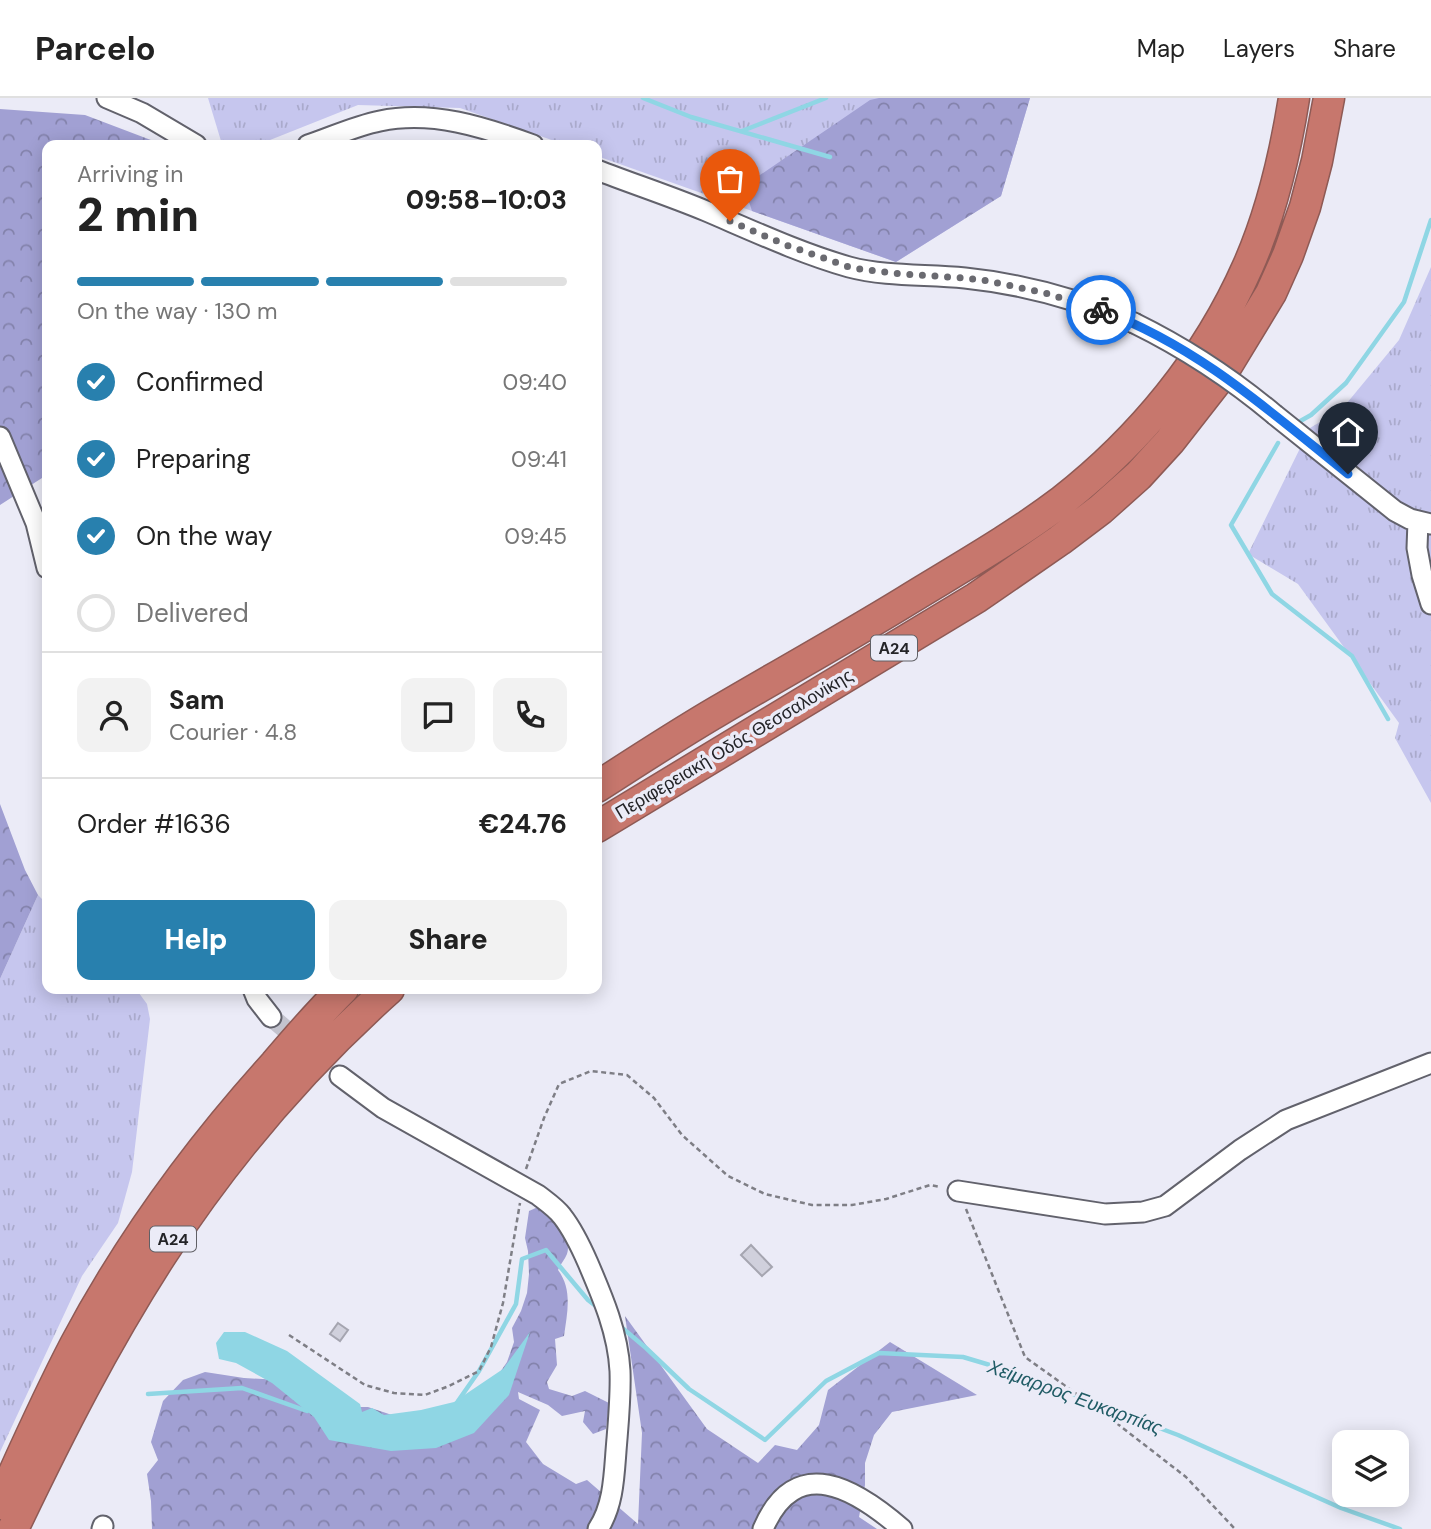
<!DOCTYPE html>
<meta charset="utf-8">
<style>
body{margin:0;font-family:"DM Sans",sans-serif;background:#f2f2f2;color:#222;height:100vh;display:flex;flex-direction:column;font-size:26px;white-space:nowrap}
*{box-sizing:border-box;margin:0}
p{font-size:23px;color:#767676}
.icon{flex:none;width:38px;height:38px;fill:none;stroke:currentColor;stroke-width:2;stroke-linecap:round;stroke-linejoin:round}
.map{position:relative;flex:1;overflow:hidden}
.panel{position:absolute;left:42px;top:42px;width:560px;height:854px;display:flex;flex-direction:column;background:#fff;border-radius:14px;box-shadow:0 4px 18px #0003}
.panel>*{flex:none}
.controls{position:absolute;left:1332px;top:1332px;display:grid;gap:14px}
.controls a{display:grid;place-items:center;width:77px;height:77px;border-radius:14px;background:#fff;box-shadow:0 4px 18px #0003;font-size:35px}
.pin{position:absolute;display:grid;place-items:center;width:60px;height:60px;color:#fff;margin:-72px -30px;border-radius:50% 50% 50% 0;rotate:-45deg;box-shadow:0 0 7px #0007}
.pin .icon{rotate:45deg}
.courier{position:absolute;display:grid;place-items:center;width:70px;height:70px;margin:-35px;border:5px solid #1a73e8;border-radius:50%;background:#fff;color:#222;box-shadow:0 2px 9px #0007}
.summary em{font-style:normal;font-weight:800}
.summary div{display:flex;flex-direction:column-reverse}
.summary{display:flex;align-items:center;justify-content:space-between;height:119px;padding:0 35px}
h1{font-size:46px;font-weight:800;line-height:52px}
.bar{display:grid;grid-template-columns:repeat(4,1fr);gap:10px 7px;align-content:center;height:84px;padding:0 35px}
.bar i{height:9px;border-radius:5px;background:#e0e0e0}
.bar .on{background:#2880ae}
.bar p{grid-column:span 4}
.line{display:flex;align-items:center;gap:18px;padding:0 35px;border-top:2px solid #e0e0e0}
.line div{flex:1}
.round{display:grid;place-items:center;flex:none;width:74px;height:74px;border-radius:14px;background:#f2f2f2}
ol{padding:0 35px;list-style:none}
li{display:flex;align-items:center;gap:21px;height:77px}
li p{margin-inline-start:auto}
li .icon{padding:7px;border-radius:50%;background:#2880ae;color:#fff;stroke-width:4}
li:last-child{color:#767676}
li i{width:38px;height:38px;border:4px solid #e0e0e0;border-radius:50%}
.cta{display:flex;gap:14px;margin-top:auto;padding:14px 35px}
.cta a{flex:1;height:80px;border-radius:14px;background:#2880ae;color:#fff;font-size:28px;font-weight:800;line-height:80px;text-align:center}
.cta a+a{background:#f2f2f2;color:#222}
header{display:flex;align-items:center;gap:42px;box-sizing:border-box;height:98px;padding:0 35px;background:#fff;border-bottom:2px solid #e0e0e0}
header strong{font-size:33px}
nav{display:flex;gap:38px;margin-inline-start:auto;font-size:24px}
.map>svg:first-child{display:block}
.grass{fill:url(#grass-tufts)}
.forest{fill:url(#forest-crowns)}
.water{fill:#8fd6e4}
.lines{fill:none;stroke-linecap:round;stroke-linejoin:round}
.stream{stroke:#8fd6e4;stroke-width:4.5}
.building{fill:#d0d0dc;stroke:#a5a5b0;stroke-width:2}
.minor-tunnel{stroke:#c3c3ce;stroke-width:19;stroke-dasharray:19 10;stroke-linecap:butt}
.minor-casing{stroke:#62626c;stroke-width:23}
.highway-casing{stroke:#8e5a55;stroke-width:33}
.path{stroke:#7e7e85;stroke-width:2.5;stroke-dasharray:5 3.5;stroke-linecap:butt}
.minor{stroke:#fff;stroke-width:19}
.highway{stroke:#c7776d;stroke-width:30}
.minor-bridge-casing{stroke:#62626c;stroke-width:23;stroke-linecap:butt}
.minor-bridge{stroke:#fff;stroke-width:19}
.done{stroke:#6a6a70;stroke-width:7;stroke-dasharray:0 12.6}
.route{stroke:#1a73e8;stroke-width:9}
.labels{text-anchor:middle;dominant-baseline:central;stroke-width:7;stroke-linejoin:round;paint-order:stroke}
.shield{fill:#ebebf7;stroke:#606066;stroke-width:2}
.shield-label{font-size:16px;font-weight:bold;fill:#242428}
.street-label{font-size:18px;fill:#242428;stroke:#ebebf7}
.water-label{font-size:19px;font-style:italic;fill:#215c66;stroke:#ebebf7}
</style>
<header>
<strong>Parcelo</strong>
<nav><a>Map</a><a>Layers</a><a>Share</a></nav>
</header>
<div class="map">
<svg width="1431" height="1431" viewBox="0 0 1431 1431">
<defs>
<pattern id="grass-tufts" width="24" height="20" patternUnits="userSpaceOnUse" patternTransform="scale(1.75)"><rect width="24" height="20" fill="#c6c6ee"/><path d="M3 7l-1-3M5 7V3M7 7l1-3M15 17l-1-3M17 17v-4M19 17l1-3" fill="none" stroke="#aac"/></pattern>
<pattern id="forest-crowns" width="20" height="18" patternUnits="userSpaceOnUse" patternTransform="scale(1.75)"><rect width="20" height="18" fill="#a1a0d3"/><path d="M2 6a3 3 0 1 1 6 0M12 15a3 3 0 1 1 6 0" fill="none" stroke="#8382ab"/></pattern>
</defs>
<rect width="100%" height="100%" fill="#ebebf7"/>
<!-- grass -->
<path class="grass" d="M208,0h822l-29,98 -105,66 -299,-106v-11h-31l-106,-37 -102,-3 -93,37 -31,2 -13,-3z
M1431,169v536l-36,-65 4,-15 -101,-139 -50,-30 62,-126 32,-19 57,-69z
M38,797l9,9v85h89l11,15 3,15 -18,153 -14,51 -36,53 -82,176v-473z"/>
<!-- forest -->
<path class="forest" d="M879,0h151l-29,98 -105,66 -144,-51 -8,-25 126,-86z
M0,11l85,6 79,30h-117v344l-5,-11 -42,27z
M0,706l25,66 13,25 -38,84z
M538,1109c12,8 35,30 29,47 -2,5 -7,11 -9,16 15,20 9,43 6,66l-9,3 2,26 -10,17 2,7 23,7 13,-5 24,12 -3,26 -13,5 -10,-12 2,-11 -23,5 -14,-11 -30,-13 1,7 21,11 -14,32 17,22 33,20 11,-4 51,44 4,-91 -17,-117 82,113 51,34 17,-18 22,5 22,-25 9,-35 62,-48 87,53 -85,17 -18,23 -9,28v22l-6,32 18,12h-725l-1,-28 -4,-27 11,-14 -7,-18 12,-41 20,-21 22,-8 39,6 73,4 39,25h12l27,9 43,9 56,-44 13,-19 7,-20 -2,-14 9,-17 6,-18 2,-19 -1,-23 -3,-13 4,-27z"/>
<!-- water -->
<path class="water" d="M224,1234h21l42,19 73,53 2,8 10,-4 12,7 37,-5 33,-8 49,-33 27,-37 -21,63 -35,38 -38,15 -45,3 -62,-11 -15,-23 -42,-34 -36,-20 -17,-4 -3,-16z"/>
<g class="lines">
<!-- stream -->
<path class="stream" d="M643,0l48,19 139,40
M742,33l84,-33
M1295,326l16,-9 35,-32 58,-81 27,-82
M1278,345l-47,82 41,69 80,62 36,63
M620,1228l26,22 43,41 76,51 61,-59 53,-28 84,4 74,22 61,26 80,30 163,73 59,21
M148,1296l94,-6 65,23
M458,1303l21,-30 37,-67 6,-45 24,-9 42,50 9,7"/>
</g>
<!-- building -->
<path class="building" d="M751,1147l21,22 -10,9 -21,-21z
M338,1225l10,7 -8,11 -10,-7z"/>
<g class="lines">
<!-- minor-tunnel -->
<path class="minor-tunnel" d="M271,919l69,59"/>
<!-- minor casing -->
<g class="minor-casing">
<path id="minor" d="M107,0l35,15 54,32
M308,47c24,-8 47,-19 72,-24 52,-11 104,6 153,24
M597,72c36,14 73,26 109,41 47,20 94,42 143,56 38,10 78,7 116,11 58,6 116,22 169,45
M1275,317l120,96 15,8 21,5
M0,339l36,86 11,45
M1418,423l-1,27 5,27 9,29
M253,891l4,10 14,18
M340,978l43,32 155,87c9,7 18,13 24,21 11,14 19,31 26,47 15,35 30,70 32,108 1,27 -2,54 -4,80 -2,27 -3,55 -18,78
M958,1093l147,23 38,-2 22,-6 75,-56 46,-30 145,-57
M102,1431l1,-3
M763,1431c33,-77 93,-40 139,0"/>
</g>
<!-- highway casing -->
<g class="highway-casing">
<path id="highway" d="M597,689c40,-26 80,-52 121,-76 63,-37 126,-72 188,-110 52,-32 107,-63 156,-100 79,-62 145,-142 186,-235 23,-52 37,-111 46,-168
M597,729l379,-229 84,-58 41,-31 37,-33 32,-35 50,-64 51,-84 17,-38 17,-48 12,-46 12,-63
M0,1406c24,-54 48,-107 75,-159 54,-102 123,-196 200,-281 22,-26 44,-51 68,-75
M13,1431c45,-94 92,-187 149,-275 63,-97 141,-188 227,-265"/>
</g>
<!-- path -->
<path class="path" d="M526,1071l18,-51 15,-34 32,-13 36,4 27,23 28,37 46,41 37,18 47,11h40l34,-6 44,-14 10,2
M966,1111l59,148 81,58 80,62 49,52
M289,1237l76,50 29,8 31,2 24,-9 30,-15 12,-24 12,-44 17,-100"/>
<!-- minor -->
<use href="#minor" class="minor"/>
<!-- highway -->
<use href="#highway" class="highway"/>
<!-- minor-bridge casing -->
<g class="minor-bridge-casing">
<path id="minor-bridge" d="M1134,225c51,25 98,56 141,92"/>
</g>
<!-- minor-bridge -->
<use href="#minor-bridge" class="minor-bridge"/>
</g>
<g class="lines">
<!-- done -->
<path class="done" d="M730,123l56,24 66,23 49,6 64,4 23,3 57,12 56,17"/>
<!-- route -->
<path class="route" d="M1101,212c98,37 167,100 247,164"/>
</g>
<g class="labels">
<!-- shield labels -->
<g class="shield">
<rect x="871" y="537.5" width="46" height="25" rx="5"/>
<rect x="150" y="1128.5" width="46" height="25" rx="5"/>
</g>
<g class="shield-label">
<text x="894" y="550">Α24</text>
<text x="173" y="1141">Α24</text>
</g>
<!-- street labels -->
<g class="street-label">
<text transform="translate(734 646) rotate(-31)">Περιφερειακή Οδός Θεσσαλονίκης</text>
</g>
<!-- water labels -->
<g class="water-label">
<text transform="translate(1075 1299) rotate(20)">Χείμαρρος Ευκαρπίας</text>
</g>
</g>
</svg>
<div class="controls">
<a><svg class="icon" aria-label="layers" viewBox="0 0 24 24"><path d="M12 4l9 5-9 5-9-5zM3 14l9 5 9-5"/></svg></a>
</div>
<div class="pin" style="left:730px;top:123px;background:#ea580c"><svg class="icon" aria-label="bag" viewBox="0 0 24 24"><path d="M5 8h14l-1 12H6zM9 8a3 3 0 0 1 6 0"/></svg></div>
<div class="pin" style="left:1348px;top:376px;background:#1f2937"><svg class="icon" aria-label="home" viewBox="0 0 24 24"><path d="M3 11l9-7 9 7M6 9v11h12V9"/></svg></div>
<div class="courier" style="left:1101px;top:212px"><svg class="icon" aria-label="bike" viewBox="0 0 24 24"><circle cx="6" cy="16" r="4"/><circle cx="18" cy="16" r="4"/><path d="M6 16l4-8h5l3 8M10 8l3 8H6M13 5h3"/></svg></div>
<section class="panel">
<div class="summary"><div><h1>2 min</h1><p>Arriving in</p></div><em>09:58–10:03</em></div>
<div class="bar"><i class="on"></i><i class="on"></i><i class="on"></i><i></i><p>On the way · 130 m</p></div>
<ol>
<li><svg class="icon" aria-label="check" viewBox="0 0 24 24"><path d="M5 12l5 5 9-10"/></svg>Confirmed<p>09:40</p></li>
<li><svg class="icon" aria-label="check" viewBox="0 0 24 24"><path d="M5 12l5 5 9-10"/></svg>Preparing<p>09:41</p></li>
<li><svg class="icon" aria-label="check" viewBox="0 0 24 24"><path d="M5 12l5 5 9-10"/></svg>On the way<p>09:45</p></li>
<li><i></i>Delivered</li>
</ol>
<div class="line" style="height:126px"><a class="round"><svg class="icon" aria-label="person" viewBox="0 0 24 24"><circle cx="12" cy="8" r="4"/><path d="M4 21q1-7 8-7t8 7"/></svg></a><div><b>Sam</b><p>Courier · 4.8</p></div><a class="round"><svg class="icon" aria-label="chat" viewBox="0 0 24 24"><path d="M4 5h16v11H9l-5 4z"/></svg></a><a class="round"><svg class="icon" aria-label="phone" viewBox="0 0 24 24"><path d="M5 4h4l2 5-3 2q2 4 5 5l2-3 5 2v4C11 20 4 13 5 4z"/></svg></a></div>
<div class="line" style="height:91px"><div>Order #1636</div><b>€24.76</b></div>
<div class="cta"><a>Help</a><a>Share</a></div>
</section>
</div>
